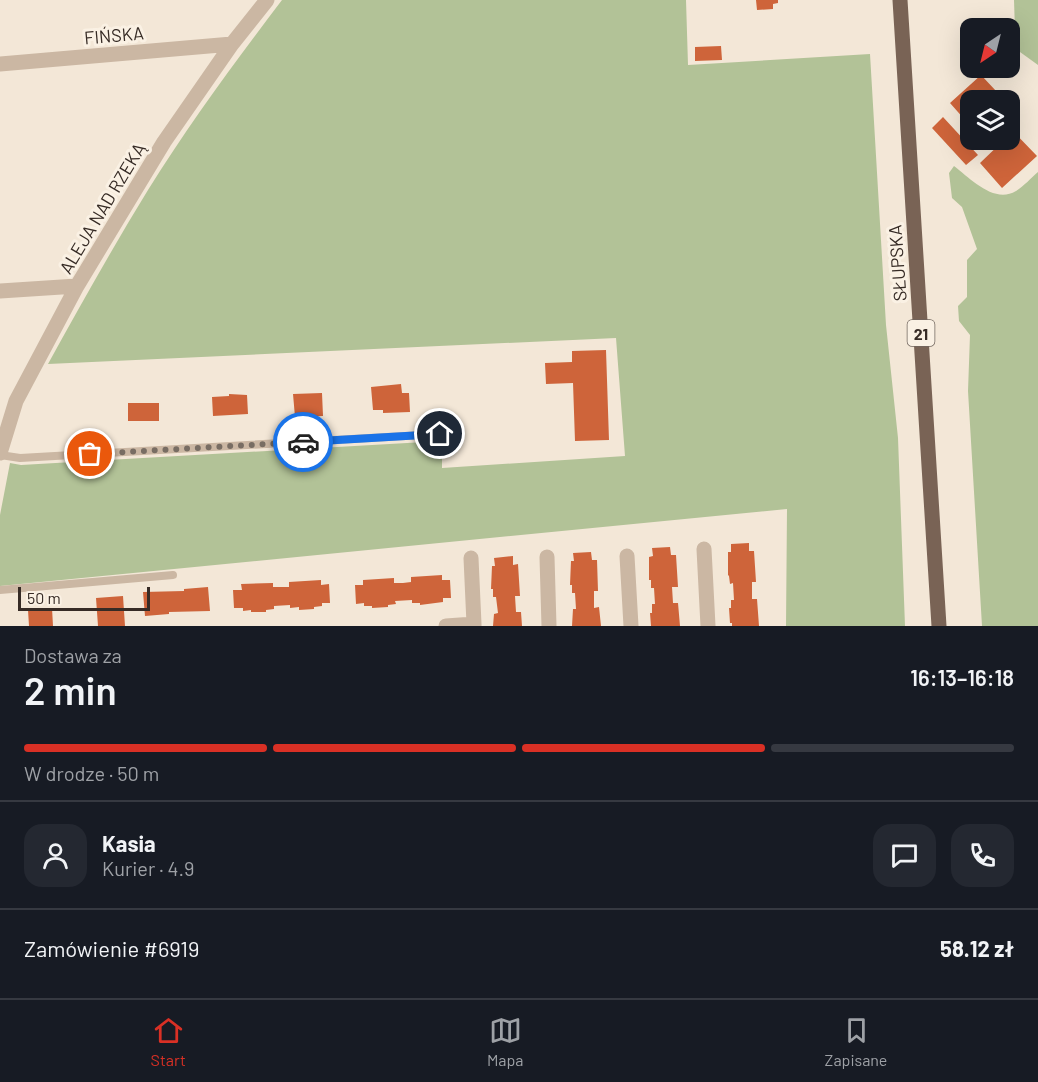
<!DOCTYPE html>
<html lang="pl">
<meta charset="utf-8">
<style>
body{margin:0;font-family:Barlow,sans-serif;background:#242831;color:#f1f3f6;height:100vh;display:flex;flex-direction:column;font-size:22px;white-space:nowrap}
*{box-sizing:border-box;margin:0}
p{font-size:20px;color:#9ea1a6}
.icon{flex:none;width:33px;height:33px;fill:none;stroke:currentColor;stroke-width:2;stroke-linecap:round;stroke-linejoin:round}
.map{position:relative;height:626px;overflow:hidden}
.drawer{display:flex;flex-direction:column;background:#171b24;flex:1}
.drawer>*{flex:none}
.needle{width:39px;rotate:215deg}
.fabs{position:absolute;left:960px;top:18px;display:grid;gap:12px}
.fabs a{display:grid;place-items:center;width:60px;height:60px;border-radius:12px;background:#171b24;box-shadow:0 6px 24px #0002;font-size:30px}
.scale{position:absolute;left:18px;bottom:15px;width:132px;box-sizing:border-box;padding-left:6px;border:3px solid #362b25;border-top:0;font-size:16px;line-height:21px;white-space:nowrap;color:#362b25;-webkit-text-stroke:4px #faf1e4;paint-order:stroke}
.pin{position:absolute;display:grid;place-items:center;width:51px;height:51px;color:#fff;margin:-26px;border:3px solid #fff;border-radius:50%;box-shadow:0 2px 6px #0007}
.courier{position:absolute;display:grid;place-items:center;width:60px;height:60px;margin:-30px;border:4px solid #1a73e8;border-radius:50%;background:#fff;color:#222;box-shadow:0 2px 8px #0007}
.head em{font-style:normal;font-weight:600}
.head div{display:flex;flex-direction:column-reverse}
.head{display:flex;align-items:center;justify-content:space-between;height:102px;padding:0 24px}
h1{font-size:39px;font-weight:600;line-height:45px}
.bar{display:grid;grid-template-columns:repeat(4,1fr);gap:9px 6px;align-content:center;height:72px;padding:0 24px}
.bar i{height:8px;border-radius:4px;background:#363941}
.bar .current{background:#d93025}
.bar p{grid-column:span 4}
.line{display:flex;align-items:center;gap:15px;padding:0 24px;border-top:2px solid #363941}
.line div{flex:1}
.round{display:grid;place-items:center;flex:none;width:63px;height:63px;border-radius:18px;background:#242831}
.tab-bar{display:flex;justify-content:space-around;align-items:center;height:84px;border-top:2px solid #363941;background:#171b24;font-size:16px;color:#9ea1a6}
.tab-bar a{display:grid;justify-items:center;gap:3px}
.tab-bar .current{color:#d93025}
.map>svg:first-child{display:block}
.green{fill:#b2c297}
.building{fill:#ce643a}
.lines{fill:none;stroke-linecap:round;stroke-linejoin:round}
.service{stroke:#cbb7a3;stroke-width:8}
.minor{stroke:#cbb7a3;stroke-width:15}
.primary{stroke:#796355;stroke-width:15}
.done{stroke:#786d63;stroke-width:6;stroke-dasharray:0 10.8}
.route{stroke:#1a73e8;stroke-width:8}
.labels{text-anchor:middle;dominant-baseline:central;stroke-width:6;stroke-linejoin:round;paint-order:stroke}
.shield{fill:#faf1e4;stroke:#71665e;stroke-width:1.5}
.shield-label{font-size:16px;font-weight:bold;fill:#362b25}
.street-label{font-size:18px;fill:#362b25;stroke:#faf1e4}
</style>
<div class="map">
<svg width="1038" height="626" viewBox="0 0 1038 626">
<rect width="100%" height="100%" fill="#f3e7d7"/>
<!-- green -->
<path class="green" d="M282,0h404l2,65 182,-11 16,271 12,113 7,188h-119l1,-117 -787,77v-71l10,-52 11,2 421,-24v27l183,-12 -9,-118 -568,26c32,-58 65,-117 100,-174 41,-66 87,-128 134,-190z
M1014,0h24v65l-18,-13 -5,-21z
M954,166c17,13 40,38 62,25 8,-5 15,-13 22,-19v454h-56l-14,-235 2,-56 -11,-14 -1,-15 9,-9v-37l10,-11 -15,-42 -10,-9 -3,-25z"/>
<!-- building -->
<path class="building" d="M756,0h22v3l-5,1v5l-16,1z
M721,46l1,14 -27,1v-14z
M981,75l16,17 -10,8h-17v15l-5,5 -15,-17z
M943,117l35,38 -12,10 -34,-37z
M1010,128l27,28 -35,32 -22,-25 24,-23h6z
M606,350l3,90 -34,1 -2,-58 -27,1 -1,-21 27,-1v-11z
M401,384l1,9h7l1,19 -27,1v-3h-10l-2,-23z
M322,393l1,23 -28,1 -2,-23z
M229,394l18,1 1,19 -35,2 -1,-19 17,-1z
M128,403h31v18h-31z
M749,543v8h5l2,31h-4v17h5l2,27h-27v-3h-2l-1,-15h2v-8h3l-1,-17 -3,1 -1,-8 -1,-1v-23h3v-8z
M670,547l1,8h5l2,32h-6l1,16h5l2,23h-29l-1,-13h2v-9h3l-1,-16h-3v-8h-2v-23l4,-1 -1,-8z
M591,552l1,8h5l1,31h-4v17l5,-1 2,19h-29l1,-17h3l-1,-16h-3v-8h-2l1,-24h3l-1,-8z
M513,556v9l5,-1 2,32h-5l1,16h5l1,14h-29l1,-12 4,-1 -2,-16h-3v-8h-2l1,-23h3l-1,-8z
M442,575v5h8l1,18h-8v4l-23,3v-2h-8v-3l-17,1 1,3 -8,1v2l-16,1v-2h-8v-3l-8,1 -1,-19h8v-5l31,-2v5h9l8,-1v-5z
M321,580v5l8,-1 1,19h-8v3l-8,1v2l-15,1v-3l-9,1v-3l-16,1v3l-8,1v2h-15v-2l-8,1v-3h-9l-1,-18h9l-1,-6 32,-1v4h16v-5z
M208,587l2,24 -41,1v2l-24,2 -2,-24 41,-1v-2z
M123,596l2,30h-27l-2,-28z
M52,608l1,18h-24l-1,-16z"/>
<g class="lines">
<!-- service -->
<path class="service" d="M0,455l20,3 420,-24
M0,590l173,-15"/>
<!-- minor -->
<path class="minor" d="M0,64l232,-20
M0,291l77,-5
M0,453l16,-52 61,-115 87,-144 68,-98 35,-44
M704,549l4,77
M627,556l4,70
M547,557l2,69
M471,558l3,66
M446,626l28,-2v2"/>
<!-- primary -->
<path class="primary" d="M900,0l39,626"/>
</g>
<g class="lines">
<!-- done -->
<path class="done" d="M90,454l213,-12"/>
<!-- route -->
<path class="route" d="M303,442l137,-8"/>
</g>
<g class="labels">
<!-- shield labels -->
<rect class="shield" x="907.5" y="320" width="27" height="26" rx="4.5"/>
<g class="shield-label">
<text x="921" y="333">21</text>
</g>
<!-- street labels -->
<g class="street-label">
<text transform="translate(114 35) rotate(-5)">FIŃSKA</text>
<text transform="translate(102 208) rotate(-59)">ALEJA NAD RZEKĄ</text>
<text transform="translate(897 263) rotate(-94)">SŁUPSKA</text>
</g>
</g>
</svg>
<div class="fabs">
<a><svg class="needle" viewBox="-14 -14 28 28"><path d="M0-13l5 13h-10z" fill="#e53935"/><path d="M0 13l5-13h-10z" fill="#9ea1a6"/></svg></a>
<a><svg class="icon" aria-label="layers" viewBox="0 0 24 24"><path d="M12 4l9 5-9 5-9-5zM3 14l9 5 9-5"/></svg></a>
</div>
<div class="scale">50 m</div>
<div class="pin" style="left:90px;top:454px;background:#ea580c"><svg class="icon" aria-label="bag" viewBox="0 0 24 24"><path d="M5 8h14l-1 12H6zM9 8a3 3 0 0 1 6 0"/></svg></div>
<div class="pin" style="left:440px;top:434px;background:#1f2937"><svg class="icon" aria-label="home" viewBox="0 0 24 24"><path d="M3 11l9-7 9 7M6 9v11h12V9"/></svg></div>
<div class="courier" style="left:303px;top:442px"><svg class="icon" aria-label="car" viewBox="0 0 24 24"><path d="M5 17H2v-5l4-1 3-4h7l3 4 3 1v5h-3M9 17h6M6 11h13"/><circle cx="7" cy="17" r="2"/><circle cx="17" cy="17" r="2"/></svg></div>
</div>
<section class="drawer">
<div class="head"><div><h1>2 min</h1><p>Dostawa za</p></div><em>16:13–16:18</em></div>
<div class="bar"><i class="current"></i><i class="current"></i><i class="current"></i><i></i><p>W drodze · 50 m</p></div>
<div class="line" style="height:108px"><a class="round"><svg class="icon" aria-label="person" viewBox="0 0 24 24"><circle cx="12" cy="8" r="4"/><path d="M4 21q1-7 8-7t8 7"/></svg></a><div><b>Kasia</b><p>Kurier · 4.9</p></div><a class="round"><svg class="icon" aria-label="chat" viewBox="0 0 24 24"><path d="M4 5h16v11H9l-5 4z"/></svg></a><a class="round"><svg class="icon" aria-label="phone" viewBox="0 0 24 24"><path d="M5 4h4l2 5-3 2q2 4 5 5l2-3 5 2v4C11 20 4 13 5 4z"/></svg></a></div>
<div class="line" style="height:78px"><div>Zamówienie #6919</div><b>58.12 zł</b></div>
</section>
<nav class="tab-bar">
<a class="current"><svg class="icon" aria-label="home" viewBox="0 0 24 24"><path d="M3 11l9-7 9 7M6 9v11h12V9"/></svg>Start</a>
<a><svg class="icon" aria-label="map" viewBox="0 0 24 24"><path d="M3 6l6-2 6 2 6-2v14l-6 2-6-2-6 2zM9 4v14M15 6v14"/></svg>Mapa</a>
<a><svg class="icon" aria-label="saved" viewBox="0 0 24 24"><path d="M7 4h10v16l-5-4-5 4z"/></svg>Zapisane</a>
</nav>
